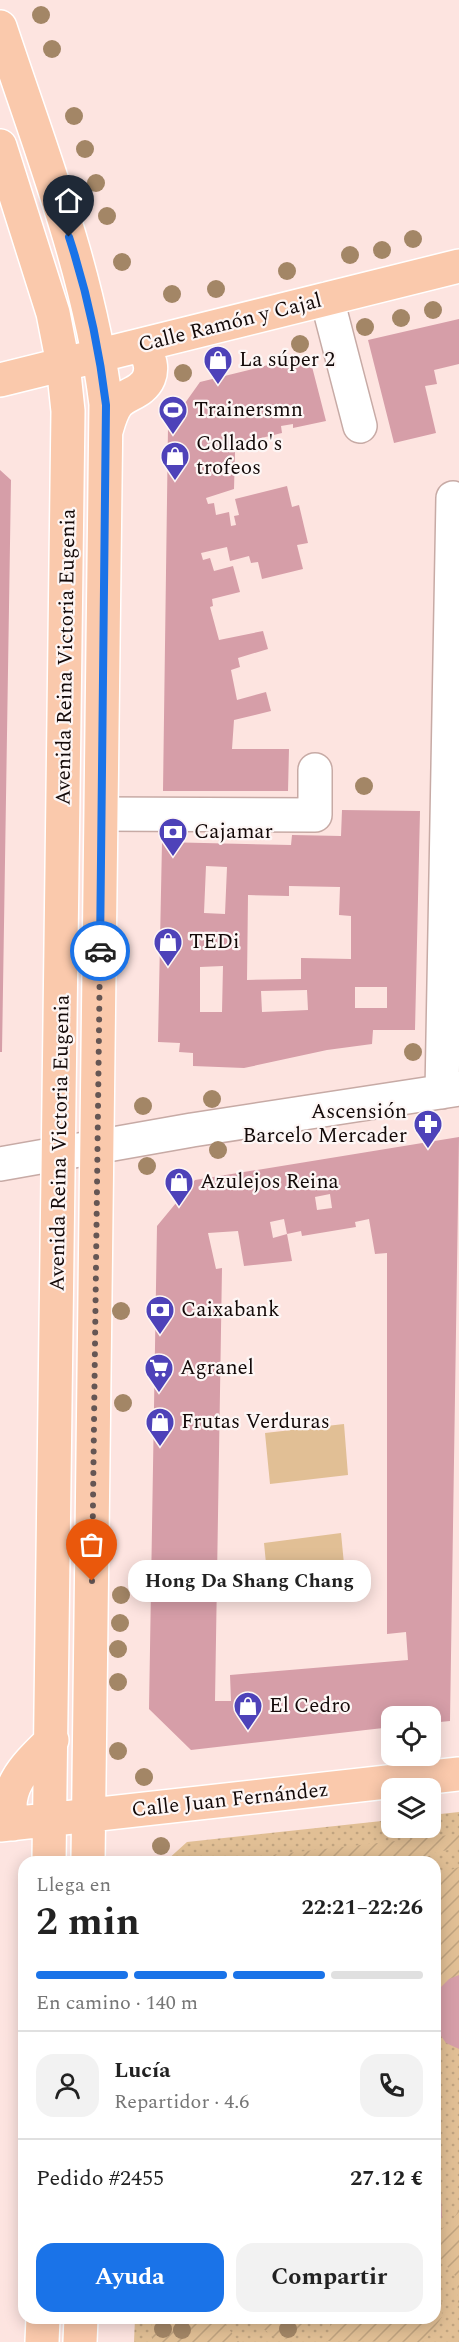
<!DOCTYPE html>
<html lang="es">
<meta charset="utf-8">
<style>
body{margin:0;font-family:Spectral,serif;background:#f2f2f2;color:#222;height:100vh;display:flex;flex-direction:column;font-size:22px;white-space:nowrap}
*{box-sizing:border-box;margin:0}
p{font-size:20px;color:#767676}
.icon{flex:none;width:33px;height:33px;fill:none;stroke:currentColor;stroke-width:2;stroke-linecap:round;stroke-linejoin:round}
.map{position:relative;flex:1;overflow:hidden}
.panel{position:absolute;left:18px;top:1856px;width:423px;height:468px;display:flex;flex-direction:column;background:#fff;border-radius:18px;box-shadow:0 3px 15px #0003}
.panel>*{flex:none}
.controls{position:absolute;left:381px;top:1706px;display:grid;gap:12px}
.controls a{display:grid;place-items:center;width:60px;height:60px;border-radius:12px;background:#fff;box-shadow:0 3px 15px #0003;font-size:30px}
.pin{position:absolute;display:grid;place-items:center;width:51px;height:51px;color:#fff;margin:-62px -26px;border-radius:50% 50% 50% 0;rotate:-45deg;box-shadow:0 0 6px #0007}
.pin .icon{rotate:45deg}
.courier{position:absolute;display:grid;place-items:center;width:60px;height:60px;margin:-30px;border:4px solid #1a73e8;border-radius:50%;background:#fff;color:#222;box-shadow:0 2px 8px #0007}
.bubble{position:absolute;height:42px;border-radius:18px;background:#fff;box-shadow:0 3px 15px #0003;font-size:20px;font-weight:700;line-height:42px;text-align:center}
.summary em{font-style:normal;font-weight:700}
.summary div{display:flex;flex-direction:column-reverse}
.summary{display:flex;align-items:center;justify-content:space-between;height:102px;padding:0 18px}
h1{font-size:39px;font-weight:700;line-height:45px}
.bar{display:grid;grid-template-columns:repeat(4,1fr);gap:9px 6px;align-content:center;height:72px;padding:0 18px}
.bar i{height:8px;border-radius:4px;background:#e0e0e0}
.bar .on{background:#1a73e8}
.bar p{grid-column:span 4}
.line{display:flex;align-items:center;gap:15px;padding:0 18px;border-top:2px solid #e0e0e0}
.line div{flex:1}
.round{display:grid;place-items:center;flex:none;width:63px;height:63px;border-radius:18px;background:#f2f2f2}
.action{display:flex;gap:12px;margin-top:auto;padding:12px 18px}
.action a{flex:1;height:69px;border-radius:18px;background:#1a73e8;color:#fff;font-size:24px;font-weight:700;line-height:69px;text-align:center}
.action a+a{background:#f2f2f2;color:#222}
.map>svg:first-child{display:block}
.grass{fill:url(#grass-dots)}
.garden{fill:url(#garden-furrows)}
.pitch{fill:#e1bf95}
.building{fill:#d69ea8;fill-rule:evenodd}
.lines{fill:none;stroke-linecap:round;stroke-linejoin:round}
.minor-casing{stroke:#c7aaa5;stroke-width:36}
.major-casing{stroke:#fff;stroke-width:36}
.minor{stroke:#fff;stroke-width:33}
.major{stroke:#fac9ac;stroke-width:33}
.tree{fill:#a38666}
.done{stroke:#655654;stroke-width:6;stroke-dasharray:0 10.8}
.route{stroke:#1a73e8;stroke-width:8}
.labels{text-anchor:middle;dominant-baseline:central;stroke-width:4.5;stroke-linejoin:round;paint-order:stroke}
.street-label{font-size:21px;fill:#130908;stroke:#fdf6f5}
.poi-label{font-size:21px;fill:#130908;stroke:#fdf6f5;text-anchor:start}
</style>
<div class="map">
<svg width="459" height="2342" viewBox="0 0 459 2342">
<defs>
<pattern id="grass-dots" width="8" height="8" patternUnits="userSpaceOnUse" patternTransform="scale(1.5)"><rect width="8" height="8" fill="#e1bf95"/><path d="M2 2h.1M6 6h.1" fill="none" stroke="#c0a37f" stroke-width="1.8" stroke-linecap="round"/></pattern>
<pattern id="garden-furrows" width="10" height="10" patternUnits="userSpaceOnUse" patternTransform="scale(1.5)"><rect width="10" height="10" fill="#e1bf95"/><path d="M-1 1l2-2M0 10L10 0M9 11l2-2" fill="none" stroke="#c0a37f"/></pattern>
</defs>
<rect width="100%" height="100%" fill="#fde4e0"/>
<!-- grass -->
<path class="grass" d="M459,1812v530h-325l1,-24h300v-456l-269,-1 21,-19 204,-22 1,7h38l1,-12z"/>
<!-- garden -->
<path class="garden" d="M459,1834v14l-27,5 -9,8h-208z
M459,1867v108c-12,5 -18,11 -24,22v-119l10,-6z
M459,2210v94l-1,1 -1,-27 -22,-26v-20l15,-8z
M435,2277l6,4 1,36 -16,22 -7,3 -91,-1 3,-23h104z
M152,2318h68l19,24h-87z
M248,2318h62l-16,18 -14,5z"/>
<!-- pitch -->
<path class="pitch" d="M344,1424l4,51 -78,9 -5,-51z
M341,1533l5,52 -77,9 -5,-51z"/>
<!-- building -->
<path class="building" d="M459,319v45l-25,6 3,14 -12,2 11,47 -42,10 -26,-103z
M309,355l17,66 -33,7v-4l-12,2 1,7 -42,10 -5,-5 -6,8 6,6 -1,37 -28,9 2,6 6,-1 2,12 13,-3 2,14 5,-1 -2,-9 5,-1 -4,-16 52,-13 5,21 7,-2 9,38 -11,2 6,24 -41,10 -4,-17 -7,1 -2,-7 -19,5 -3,-14 -26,6 2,7 7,-2 4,13 19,-5 7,26 -28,7 1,7 -3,1 9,33 44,-9 5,18 -30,9 2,9 -9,3 6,30 29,-8 5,19 -37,9 -2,29h57l-1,42h-125l5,-364 32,-45z
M0,470l11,10 -9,572h-2z
M342,810l78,1 -5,219h-42l-1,14 -45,6 -83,18 -51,-2v-13l-14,-1 1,-9 -22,-1 4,-200 129,3 1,-10 49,1zM206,866l21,1 -2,47 -21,-1zM289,886l51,1 -1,28 12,1v43l-50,-1v21l-54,1 1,-85 41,1zM223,966l-1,46h-22v-45zM355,987h32v21h-32zM307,990l1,20 -46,2 -1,-21z
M459,1137l-9,584 -20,2v-7h-38v11l-201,23 -42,-41 8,-483 38,-46zM330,1194l2,14 -15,2 -2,-13zM284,1219l3,15 14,-3 1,5 54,-9 -1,-5 14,-3 6,35 12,-1v381l19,-2 2,28 -178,15 1,26h-16l7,-433 -6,1 -8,-36 30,-2 6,35 48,-5 -5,-27 -14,4 -3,-16z
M459,1975v74l-13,-6 -11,-16v-30l5,-9 9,-9z
M435,2115h2l5,103h-7z"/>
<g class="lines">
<!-- minor casing -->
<g class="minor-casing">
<path id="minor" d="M327,299l33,127
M101,814l214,1v-45
M442,1092l11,-594
M0,1164l192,-34 267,-41"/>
</g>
<!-- major casing -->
<g class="major-casing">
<path id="major" d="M0,27c41,124 90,247 106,377l-18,1458
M0,146l53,167 10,51 5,47 -19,1451
M0,380l459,-114
M106,431c3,-10 5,-19 11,-27 7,-8 17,-10 24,-16 15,-12 11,-32 -2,-42
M13,1824c-13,-37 17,-62 39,-84
M0,1825l459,-51
M42,2342l1,-24
M80,2342l1,-24"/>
</g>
<!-- minor -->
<use href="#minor" class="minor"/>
<!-- major -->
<use href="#major" class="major"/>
</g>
<!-- trees -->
<g class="tree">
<circle cx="41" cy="15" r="9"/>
<circle cx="52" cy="49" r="9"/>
<circle cx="74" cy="116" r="9"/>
<circle cx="85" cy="149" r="9"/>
<circle cx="96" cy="183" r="9"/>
<circle cx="107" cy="216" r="9"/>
<circle cx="413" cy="239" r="9"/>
<circle cx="382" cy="250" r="9"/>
<circle cx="350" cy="255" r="9"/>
<circle cx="122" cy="262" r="9"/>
<circle cx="287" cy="271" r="9"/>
<circle cx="216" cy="289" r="9"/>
<circle cx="172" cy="294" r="9"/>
<circle cx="433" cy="310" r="9"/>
<circle cx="401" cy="318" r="9"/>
<circle cx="365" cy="327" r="9"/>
<circle cx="300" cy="344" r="9"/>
<circle cx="223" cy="363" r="9"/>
<circle cx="183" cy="373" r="9"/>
<circle cx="364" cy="786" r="9"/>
<circle cx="413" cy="1052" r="9"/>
<circle cx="212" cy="1099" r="9"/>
<circle cx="143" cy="1106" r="9"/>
<circle cx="427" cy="1122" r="9"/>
<circle cx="218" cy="1150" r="9"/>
<circle cx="147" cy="1166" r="9"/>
<circle cx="121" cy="1311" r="9"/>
<circle cx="123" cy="1403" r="9"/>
<circle cx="121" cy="1595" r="9"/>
<circle cx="120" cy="1623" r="9"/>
<circle cx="118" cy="1649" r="9"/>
<circle cx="118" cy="1682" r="9"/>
<circle cx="118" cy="1751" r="9"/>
<circle cx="144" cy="1777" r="9"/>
<circle cx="161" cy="1846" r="9"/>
<circle cx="163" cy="2329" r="9"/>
<circle cx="288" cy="2329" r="9"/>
<circle cx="182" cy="2330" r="9"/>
</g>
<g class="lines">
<!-- done -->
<path class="done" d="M92,1581l8,-630"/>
<!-- route -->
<path class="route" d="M69,237c18,55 30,110 37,168l-6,546"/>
</g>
<!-- icons -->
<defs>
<g id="shop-pin" transform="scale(1.5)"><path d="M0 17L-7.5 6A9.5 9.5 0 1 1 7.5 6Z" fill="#4e42b9" stroke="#fdf6f5"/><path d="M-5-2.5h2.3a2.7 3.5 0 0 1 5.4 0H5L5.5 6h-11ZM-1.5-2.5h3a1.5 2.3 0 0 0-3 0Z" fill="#fff"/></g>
<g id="stadium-pin" transform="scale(1.5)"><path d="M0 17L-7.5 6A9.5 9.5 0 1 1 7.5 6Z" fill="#4e42b9" stroke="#fdf6f5"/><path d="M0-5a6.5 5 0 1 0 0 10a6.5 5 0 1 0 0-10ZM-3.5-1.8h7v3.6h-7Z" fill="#fff"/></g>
<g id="bank-pin" transform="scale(1.5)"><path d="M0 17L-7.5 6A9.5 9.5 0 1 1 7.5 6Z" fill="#4e42b9" stroke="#fdf6f5"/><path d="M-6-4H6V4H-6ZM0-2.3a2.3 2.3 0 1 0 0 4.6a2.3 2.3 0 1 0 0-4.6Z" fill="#fff"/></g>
<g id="pharmacy-pin" transform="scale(1.5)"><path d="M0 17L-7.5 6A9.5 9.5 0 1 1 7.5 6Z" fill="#4e42b9" stroke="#fdf6f5"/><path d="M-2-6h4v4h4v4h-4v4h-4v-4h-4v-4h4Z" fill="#fff"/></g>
<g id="supermarket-pin" transform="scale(1.5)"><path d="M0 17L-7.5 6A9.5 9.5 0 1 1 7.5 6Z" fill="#4e42b9" stroke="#fdf6f5"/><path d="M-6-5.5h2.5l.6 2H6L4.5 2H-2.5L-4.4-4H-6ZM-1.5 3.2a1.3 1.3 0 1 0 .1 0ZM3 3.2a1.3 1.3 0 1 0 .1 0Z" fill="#fff"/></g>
</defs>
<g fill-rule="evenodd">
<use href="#shop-pin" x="218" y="360"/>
<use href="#stadium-pin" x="173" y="410"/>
<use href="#shop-pin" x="175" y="456"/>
<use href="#bank-pin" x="173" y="832"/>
<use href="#shop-pin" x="168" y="942"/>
<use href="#pharmacy-pin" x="428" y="1124"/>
<use href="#shop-pin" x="179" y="1182"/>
<use href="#bank-pin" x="160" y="1310"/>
<use href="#supermarket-pin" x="159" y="1368"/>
<use href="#shop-pin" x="160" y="1422"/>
<use href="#shop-pin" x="248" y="1706"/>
</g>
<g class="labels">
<!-- street labels -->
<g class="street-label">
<text transform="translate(230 323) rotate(-14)">Calle Ramón y Cajal</text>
<text transform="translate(66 657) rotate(-89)">Avenida Reina Victoria Eugenia</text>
<text transform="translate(60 1143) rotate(-89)">Avenida Reina Victoria Eugenia</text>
<text transform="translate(230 1800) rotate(-6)">Calle Juan Fernández</text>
</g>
<!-- poi labels -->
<g class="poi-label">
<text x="239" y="360">La súper 2</text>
<text x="194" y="410">Trainersmn</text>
<text x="196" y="444">Collado's<tspan x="196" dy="24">trofeos</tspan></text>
<text x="194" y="832">Cajamar</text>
<text x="189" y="942">TEDi</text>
<text x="407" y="1112" text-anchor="end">Ascensión<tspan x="407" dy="24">Barcelo Mercader</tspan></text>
<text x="200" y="1182">Azulejos Reina</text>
<text x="181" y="1310">Caixabank</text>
<text x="180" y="1368">Agranel</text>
<text x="181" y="1422">Frutas Verduras</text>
<text x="269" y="1706">El Cedro</text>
</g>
</g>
</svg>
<div class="controls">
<a><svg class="icon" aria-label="locate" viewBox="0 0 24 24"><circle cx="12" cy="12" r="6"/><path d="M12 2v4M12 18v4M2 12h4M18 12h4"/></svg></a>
<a><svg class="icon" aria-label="layers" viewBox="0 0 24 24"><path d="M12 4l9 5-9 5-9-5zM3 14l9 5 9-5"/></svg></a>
</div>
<div class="pin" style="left:92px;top:1581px;background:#ea580c"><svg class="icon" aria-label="bag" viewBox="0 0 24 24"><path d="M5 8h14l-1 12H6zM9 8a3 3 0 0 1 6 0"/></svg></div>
<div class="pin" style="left:69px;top:237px;background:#1f2937"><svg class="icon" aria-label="home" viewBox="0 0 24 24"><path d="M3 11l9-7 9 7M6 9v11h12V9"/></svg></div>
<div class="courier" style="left:100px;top:951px"><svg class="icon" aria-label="car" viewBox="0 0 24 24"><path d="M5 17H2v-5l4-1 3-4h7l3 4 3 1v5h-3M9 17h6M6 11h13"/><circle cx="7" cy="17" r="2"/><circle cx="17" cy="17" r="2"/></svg></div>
<div class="bubble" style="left:128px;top:1560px;width:243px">Hong Da Shang Chang</div>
<section class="panel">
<div class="summary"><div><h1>2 min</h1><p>Llega en</p></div><em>22:21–22:26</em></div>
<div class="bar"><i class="on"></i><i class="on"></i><i class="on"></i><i></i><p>En camino · 140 m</p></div>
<div class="line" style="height:108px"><a class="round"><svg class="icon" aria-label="person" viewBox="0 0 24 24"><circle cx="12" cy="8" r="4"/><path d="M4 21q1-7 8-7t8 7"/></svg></a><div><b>Lucía</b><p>Repartidor · 4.6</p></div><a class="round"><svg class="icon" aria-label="phone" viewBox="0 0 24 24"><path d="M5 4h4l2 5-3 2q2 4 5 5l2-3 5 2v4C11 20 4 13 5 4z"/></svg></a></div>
<div class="line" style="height:78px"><div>Pedido #2455</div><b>27.12 €</b></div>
<div class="action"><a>Ayuda</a><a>Compartir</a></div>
</section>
</div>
